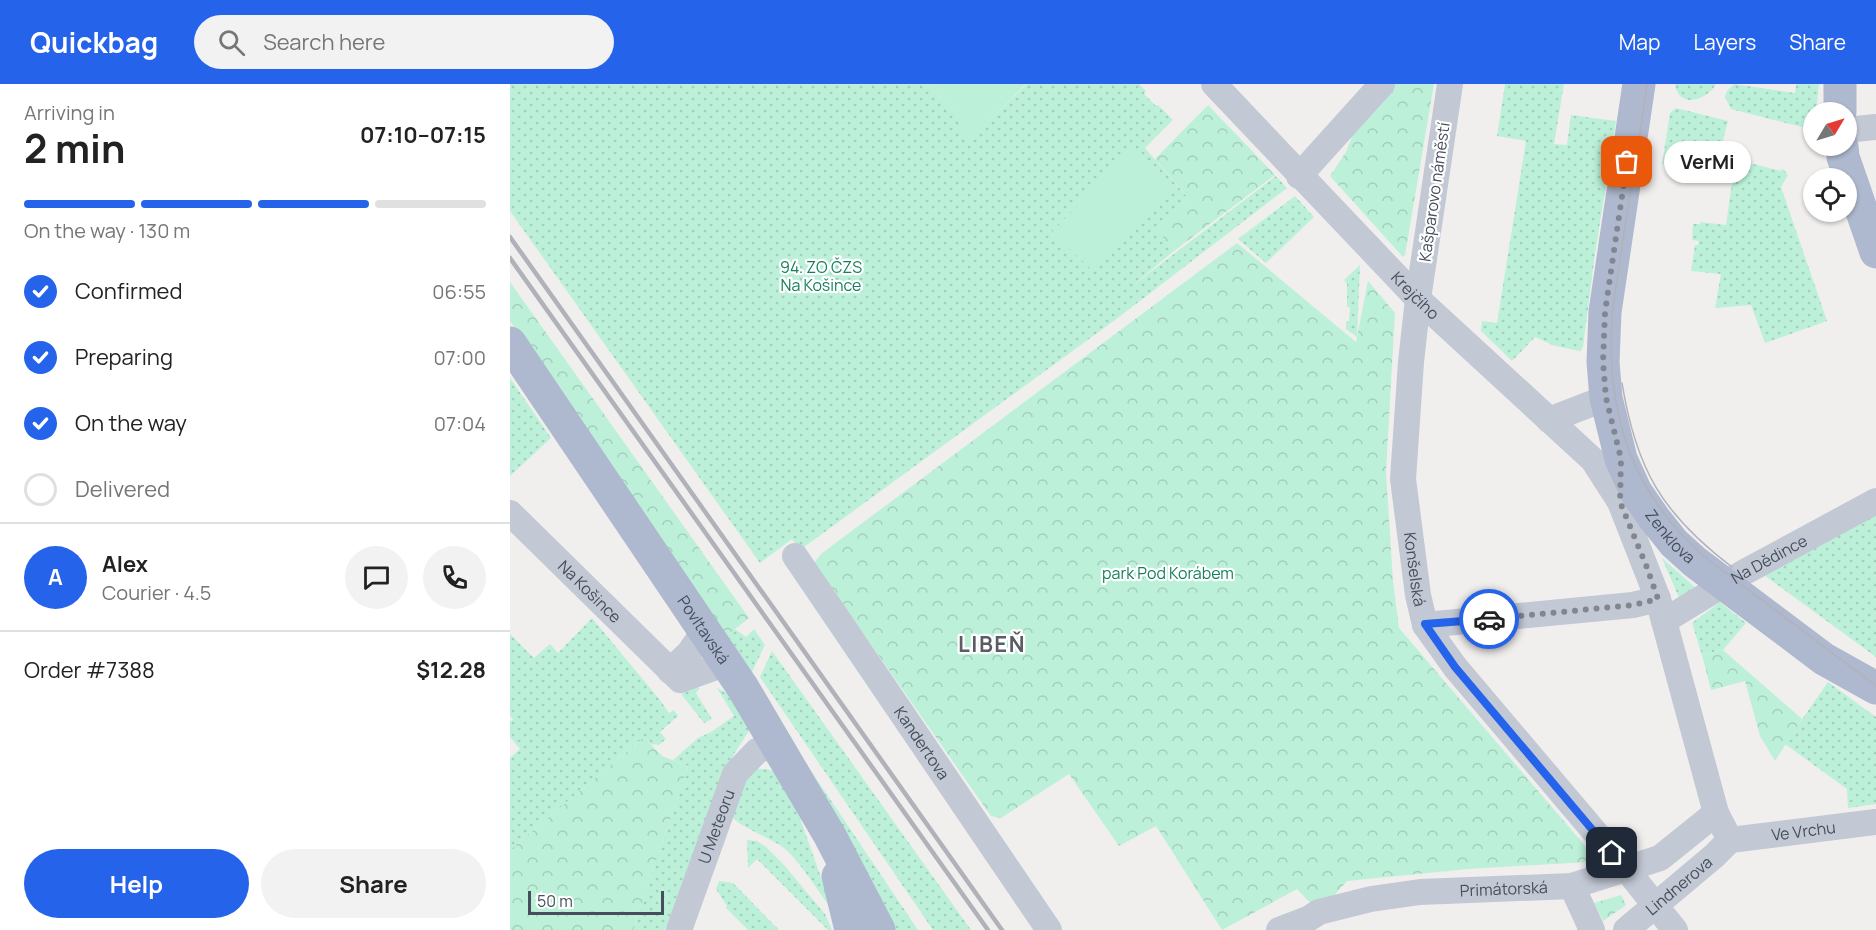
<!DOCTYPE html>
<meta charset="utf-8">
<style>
body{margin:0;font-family:Manrope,sans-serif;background:#f2f2f2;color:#222;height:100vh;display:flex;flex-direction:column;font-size:22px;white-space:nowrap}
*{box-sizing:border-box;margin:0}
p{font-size:20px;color:#767676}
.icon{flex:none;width:33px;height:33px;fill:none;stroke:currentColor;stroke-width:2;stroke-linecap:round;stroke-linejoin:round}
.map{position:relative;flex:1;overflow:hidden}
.details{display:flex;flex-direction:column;background:#fff;width:510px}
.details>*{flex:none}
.needle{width:39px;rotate:52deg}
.fabs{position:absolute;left:1293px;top:18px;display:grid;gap:12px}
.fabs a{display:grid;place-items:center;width:54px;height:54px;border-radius:50%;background:#fff;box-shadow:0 2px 4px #0004;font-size:30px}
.scale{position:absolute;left:18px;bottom:15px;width:136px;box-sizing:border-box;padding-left:6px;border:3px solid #464e5c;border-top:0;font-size:16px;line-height:21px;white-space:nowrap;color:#464e5c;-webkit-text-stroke:4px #fff;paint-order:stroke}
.pin{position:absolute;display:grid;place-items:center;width:51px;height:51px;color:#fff;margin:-26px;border-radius:12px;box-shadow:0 3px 9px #0006}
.courier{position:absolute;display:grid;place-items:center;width:60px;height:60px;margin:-30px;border:4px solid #2563eb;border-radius:50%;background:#fff;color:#222;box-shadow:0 2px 8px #0007}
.bubble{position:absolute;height:42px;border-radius:21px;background:#fff;box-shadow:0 2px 4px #0004;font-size:20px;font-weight:700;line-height:42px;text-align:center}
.headline em{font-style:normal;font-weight:700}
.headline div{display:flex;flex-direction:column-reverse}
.headline{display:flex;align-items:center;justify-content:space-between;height:102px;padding:0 24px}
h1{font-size:39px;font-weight:700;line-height:45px}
.bar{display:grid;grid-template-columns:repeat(4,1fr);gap:9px 6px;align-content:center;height:72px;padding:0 24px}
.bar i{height:8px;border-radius:4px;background:#e0e0e0}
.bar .on{background:#2563eb}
.bar p{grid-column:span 4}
.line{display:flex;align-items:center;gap:15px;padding:0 24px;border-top:2px solid #e0e0e0}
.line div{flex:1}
.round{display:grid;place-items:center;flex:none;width:63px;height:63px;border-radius:32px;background:#f2f2f2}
ol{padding:0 24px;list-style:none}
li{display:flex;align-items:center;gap:18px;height:66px}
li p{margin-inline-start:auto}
li .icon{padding:6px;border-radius:50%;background:#2563eb;color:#fff;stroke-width:4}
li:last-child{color:#767676}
li i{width:33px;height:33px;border:3px solid #e0e0e0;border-radius:50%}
.cta{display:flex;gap:12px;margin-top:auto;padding:12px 24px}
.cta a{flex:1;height:69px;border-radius:36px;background:#2563eb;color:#fff;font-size:24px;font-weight:700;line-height:69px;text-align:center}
.cta a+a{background:#f2f2f2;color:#222}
header{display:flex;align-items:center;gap:36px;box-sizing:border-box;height:84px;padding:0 30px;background:#2563eb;color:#fff}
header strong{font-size:28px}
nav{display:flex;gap:33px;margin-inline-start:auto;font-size:21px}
.search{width:420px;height:54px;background:#f2f2f2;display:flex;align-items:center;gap:15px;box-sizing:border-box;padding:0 21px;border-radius:33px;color:#767676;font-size:22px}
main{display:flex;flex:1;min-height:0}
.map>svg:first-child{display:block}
.grass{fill:url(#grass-dots)}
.forest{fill:url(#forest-crowns)}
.pitch{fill:#bcf0d9}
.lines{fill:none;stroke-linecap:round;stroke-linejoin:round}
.minor{stroke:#c2c8d4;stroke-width:26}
.major{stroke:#aeb8ce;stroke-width:33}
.tram{stroke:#b1b2b9;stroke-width:1.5}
.rail{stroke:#b1b2b9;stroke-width:4.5}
.done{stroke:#82868f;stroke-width:6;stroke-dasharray:0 10.8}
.route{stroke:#2563eb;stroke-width:8}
.labels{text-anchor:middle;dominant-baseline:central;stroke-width:4.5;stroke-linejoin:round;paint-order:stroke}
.street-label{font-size:16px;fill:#464e5c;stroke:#fff}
.park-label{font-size:16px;fill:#157f5e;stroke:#fff}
.district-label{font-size:22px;font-weight:bold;letter-spacing:1.5px;fill:#5b5d64;stroke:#fff}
</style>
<header>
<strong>Quickbag</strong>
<div class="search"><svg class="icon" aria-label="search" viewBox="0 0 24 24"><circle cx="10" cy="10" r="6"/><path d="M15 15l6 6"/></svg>Search here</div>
<nav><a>Map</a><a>Layers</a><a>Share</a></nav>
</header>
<main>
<section class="details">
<div class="headline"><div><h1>2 min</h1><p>Arriving in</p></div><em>07:10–07:15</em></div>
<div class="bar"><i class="on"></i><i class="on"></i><i class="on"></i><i></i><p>On the way · 130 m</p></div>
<ol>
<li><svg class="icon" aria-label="check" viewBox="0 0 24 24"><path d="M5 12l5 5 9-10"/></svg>Confirmed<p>06:55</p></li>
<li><svg class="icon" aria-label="check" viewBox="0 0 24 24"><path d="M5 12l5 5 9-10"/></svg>Preparing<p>07:00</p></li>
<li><svg class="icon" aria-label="check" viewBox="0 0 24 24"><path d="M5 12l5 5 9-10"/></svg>On the way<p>07:04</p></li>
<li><i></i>Delivered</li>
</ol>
<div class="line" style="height:108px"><b class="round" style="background:#2563eb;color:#fff">A</b><div><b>Alex</b><p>Courier · 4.5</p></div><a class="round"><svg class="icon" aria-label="chat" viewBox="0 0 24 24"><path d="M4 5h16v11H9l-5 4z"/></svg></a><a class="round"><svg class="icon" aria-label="phone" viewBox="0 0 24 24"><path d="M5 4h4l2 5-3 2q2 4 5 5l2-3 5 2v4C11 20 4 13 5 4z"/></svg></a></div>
<div class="line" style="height:78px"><div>Order #7388</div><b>$12.28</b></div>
<div class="cta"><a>Help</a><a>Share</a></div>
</section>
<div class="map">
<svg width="1366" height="846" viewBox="0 0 1366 846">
<defs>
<pattern id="grass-dots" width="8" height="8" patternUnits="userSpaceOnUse" patternTransform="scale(1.5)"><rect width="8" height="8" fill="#bcf0d9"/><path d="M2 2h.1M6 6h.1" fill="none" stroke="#a3cfbd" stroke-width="1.8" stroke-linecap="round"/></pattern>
<pattern id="forest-crowns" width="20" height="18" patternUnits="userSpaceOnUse" patternTransform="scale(1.5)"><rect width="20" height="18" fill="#bcf0d9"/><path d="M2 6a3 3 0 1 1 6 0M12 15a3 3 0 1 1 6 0" fill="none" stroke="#a3cfbd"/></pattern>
</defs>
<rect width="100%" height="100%" fill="#f1efee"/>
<!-- grass -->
<path class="grass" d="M0,0h415l29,25 13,33 60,-58h112l7,7 -2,3 12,12 2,-1 15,15 -28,28 43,50 -31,30 17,23 -42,35 144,-110 11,12 -172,132 -315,230 -8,-11 -32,24 -250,-352z
M995,0h59l-10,60 13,1 4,-30 45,6 -21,133 -12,93 -3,4 -25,-5 -20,-9 -23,24 -31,-30 1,-10 15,2 29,-182 -29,-5z
M1165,0h41c-9,17 -38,25 -41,0z
M1224,0l61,9 1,-9h23l-3,28h-2l-1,15 -3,2 -79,-20 -6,-12 2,-6z
M1166,24l52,13 -9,34 62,16 1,-3 6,7 -7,12 46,134 -62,22 -14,-38 -36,3 6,-34 -30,-3 4,-26h3l1,-4 -7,-1 1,-16h7v-2l26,3 8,-56 -72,-5 8,-51z
M785,112l19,21 -48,46 -28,-24z
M850,181l-3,72 -11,-8v-7l3,-1 1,-14h-3v-23l-3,-4z
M0,294l41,60 -41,38z
M1366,426v147l-112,-82z
M1152,474l35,31 -17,11z
M1210,518l26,21 -23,27 -21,5 -10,-32z
M82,534l68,82 9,13 5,-3 4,6 -18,16 6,7 -7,6 -8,-1 -7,-7 -134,113v-92l10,-9 -10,-12v-15l3,-3 -3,-3v-82l24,24 16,-14 8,9z
M225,545l11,8 8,-8 11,16 -15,31 -25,-39z
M262,567l199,279h-38l-173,-253z
M1318,598l48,35v87l-28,4 -1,-19 -62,-45z
M184,602l6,2 -4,5 16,26 -8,4 -23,-29z
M207,604l16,8 21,27 -20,31 -69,176h-32l55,-164 -15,-6 25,-22 13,-6 23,-16z
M281,657l127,189h-26z
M247,685h10l14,5 16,36 36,101c-13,-17 -34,-51 -49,-63 -16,-12 -39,-18 -52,-31l15,-40z
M237,756l10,1 8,5 19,19 41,49 7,16h-4l-71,-71 -9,9z
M209,797l14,2 46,47h-31l-22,-22 1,-2 -11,-17z"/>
<!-- forest -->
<path class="forest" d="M884,0h40l-29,171 -2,2 -73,-81 16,-24 9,-23z
M698,21l67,70 -101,76 -18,-23 32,-30 -33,-39z
M727,159l119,99 12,-61 27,32 -9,158 7,110 6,47 187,219 2,15 -120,7 -121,12 -28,31 -22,-23 -75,41 -66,-104 -37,20 -50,-72 -68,44 -10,-2 -177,-253 7,-9z
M0,198l239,336 -24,19 -215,-316z
M1213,566l79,69 -27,42 -15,-25 -15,-55 -34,9 -9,-35z
M134,653l18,19 26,10 -55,164h-123v-80z
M1111,811l5,10 -23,16 -9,-18z"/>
<!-- pitch -->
<path class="pitch" d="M415,0h101l-59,59 -13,-34z
M620,66l42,40 -78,82 -42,-40z"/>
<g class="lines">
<!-- minor -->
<g class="minor">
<path id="s1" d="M704,0l204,215 175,161 27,42 38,97 58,214 14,27"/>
<path id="s2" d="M940,0l-32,215 -7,63 -8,117 15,116 7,30 30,42 172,203 48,60"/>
<path d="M1336,46l30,-3"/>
<path d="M789,92l83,-92"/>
<path d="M1039,336l57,-22"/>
<path id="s3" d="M0,429l170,167 47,-17"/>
<path id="s4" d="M285,472l254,374"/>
<path id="s5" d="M1154,537l77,-47 135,-73"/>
<path d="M915,541l208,-20 25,-6"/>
<path d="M160,587l19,-18 16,-23"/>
<path id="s6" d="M1220,756l146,-18"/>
<path d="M1062,802l20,44"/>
<path id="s7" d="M169,846l56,-156 22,-23 19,-8"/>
<path id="s8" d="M769,846l29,-11 11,-7 52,-13 49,-7 152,-6 88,-28 56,-45"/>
<path id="s9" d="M1116,846l88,-74 16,-16"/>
</g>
<!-- major -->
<g class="major">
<path id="s10" d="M1129,0l-34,228 -2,50 3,36 15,61 15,33 18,26 20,25 21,19 129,97 52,29"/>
<path d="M1330,28v-28"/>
<path d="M1332,62l1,11 33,95"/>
<path id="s11" d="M0,259l233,345 87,148 49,94"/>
<path d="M328,792l13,54"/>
</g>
<!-- tram -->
<path class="tram" d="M1137,0c-7,54 -17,108 -25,162 -3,24 -8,48 -10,72 -6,97 20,176 94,240l170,128
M1112,299c14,86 40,131 110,184"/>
<!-- rail -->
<path class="rail" d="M0,153l492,693
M0,174l478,672"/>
</g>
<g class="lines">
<!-- done -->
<path class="done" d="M979,535l144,-14 25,-6 -12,-34 -26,-63 1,-43 -15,-61 -3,-36 2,-50 22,-150"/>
<!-- route -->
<path class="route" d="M979,535l-64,5 30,43 157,186"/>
</g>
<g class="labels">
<!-- street labels -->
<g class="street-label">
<text transform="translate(924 108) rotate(-82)">Kašparovo náměstí</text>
<text stroke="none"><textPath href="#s1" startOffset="292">Krejčího</textPath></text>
<text stroke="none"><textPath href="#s10" startOffset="472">Zenklova</textPath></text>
<text stroke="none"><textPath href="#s5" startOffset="122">Na Dědince</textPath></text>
<text stroke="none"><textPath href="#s2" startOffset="489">Konšelská</textPath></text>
<text stroke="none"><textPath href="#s3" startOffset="112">Na Košince</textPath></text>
<text stroke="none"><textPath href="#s11" startOffset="346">Povltavská</textPath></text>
<text stroke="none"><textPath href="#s4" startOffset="226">Kandertova</textPath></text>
<text stroke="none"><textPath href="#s7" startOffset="110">U Meteoru</textPath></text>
<text stroke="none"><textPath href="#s6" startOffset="74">Ve Vrchu</textPath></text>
<text stroke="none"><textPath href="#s9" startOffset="69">Lindnerova</textPath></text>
<text stroke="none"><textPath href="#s8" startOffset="231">Primátorská</textPath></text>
</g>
<!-- park labels -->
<g class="park-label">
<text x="311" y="183">94. ZO ČZS<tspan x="311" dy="18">Na Košince</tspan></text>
<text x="658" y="489">park Pod Korábem</text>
</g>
<!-- district labels -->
<g class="district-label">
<text x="482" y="560">LIBEŇ</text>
</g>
</g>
</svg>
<div class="fabs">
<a><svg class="needle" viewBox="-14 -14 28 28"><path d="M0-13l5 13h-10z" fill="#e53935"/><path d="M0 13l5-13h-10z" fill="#767676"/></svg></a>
<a><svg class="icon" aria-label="locate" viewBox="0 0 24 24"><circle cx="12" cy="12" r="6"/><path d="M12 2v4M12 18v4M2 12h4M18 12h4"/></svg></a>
</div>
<div class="scale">50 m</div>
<div class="pin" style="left:1117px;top:78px;background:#ea580c"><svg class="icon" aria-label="bag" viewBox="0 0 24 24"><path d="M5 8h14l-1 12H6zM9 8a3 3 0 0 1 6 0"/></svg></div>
<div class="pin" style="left:1102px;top:769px;background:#1f2937"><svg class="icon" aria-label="home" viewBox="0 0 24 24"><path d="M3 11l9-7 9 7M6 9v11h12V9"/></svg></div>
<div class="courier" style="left:979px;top:535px"><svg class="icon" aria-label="car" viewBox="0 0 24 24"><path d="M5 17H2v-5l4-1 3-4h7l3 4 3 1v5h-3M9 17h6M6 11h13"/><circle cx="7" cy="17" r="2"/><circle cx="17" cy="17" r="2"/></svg></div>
<div class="bubble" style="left:1154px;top:57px;width:87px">VerMi</div>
</div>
</main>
